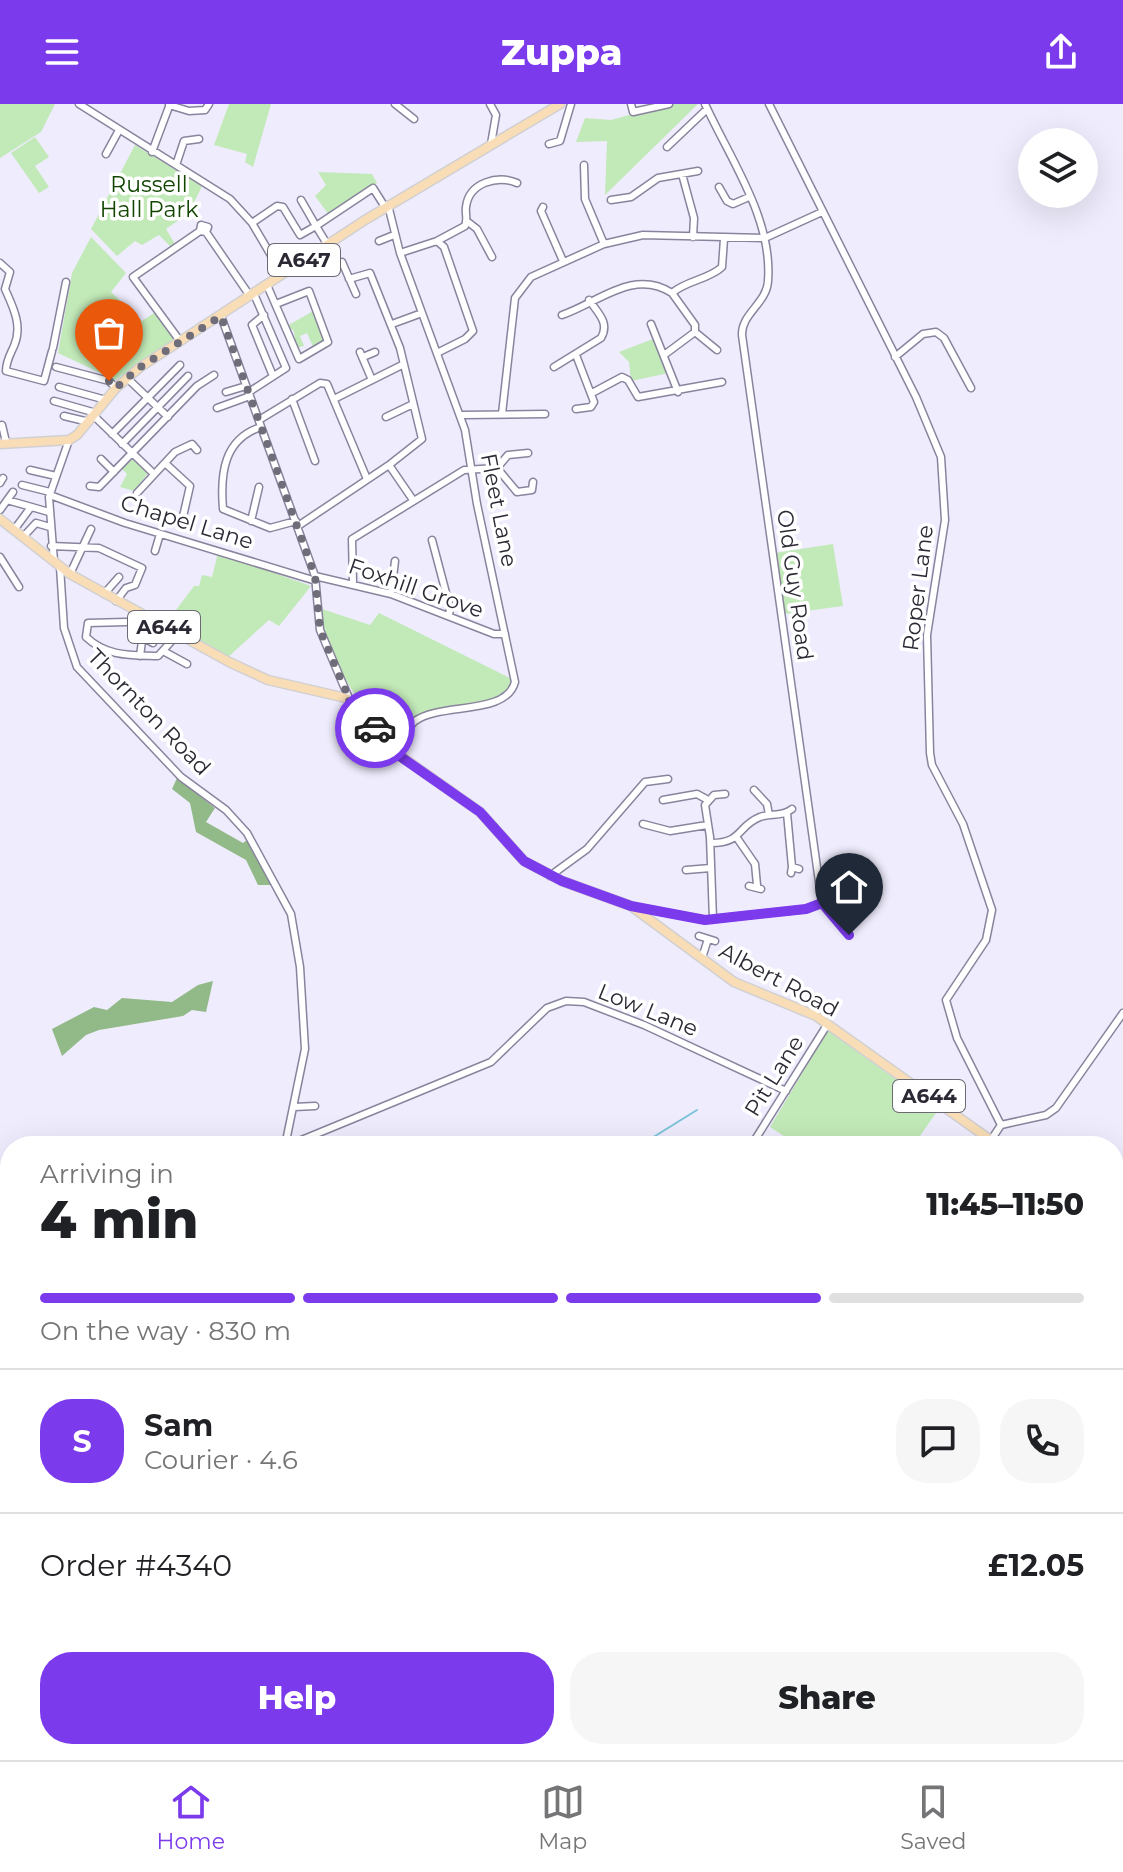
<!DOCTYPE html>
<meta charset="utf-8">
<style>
body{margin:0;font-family:Montserrat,sans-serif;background:#f6f6f6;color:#202124;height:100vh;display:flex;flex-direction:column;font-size:30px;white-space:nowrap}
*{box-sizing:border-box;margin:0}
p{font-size:26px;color:#757577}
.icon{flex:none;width:44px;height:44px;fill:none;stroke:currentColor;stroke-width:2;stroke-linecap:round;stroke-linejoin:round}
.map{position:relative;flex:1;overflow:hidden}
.side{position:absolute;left:0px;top:1032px;width:1124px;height:624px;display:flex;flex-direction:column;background:#fff;border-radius:32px 32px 0 0;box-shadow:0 8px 32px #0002}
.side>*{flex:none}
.fabs{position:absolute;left:1018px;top:24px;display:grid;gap:16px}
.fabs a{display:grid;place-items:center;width:80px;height:80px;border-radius:50%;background:#fff;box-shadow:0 8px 32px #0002;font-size:40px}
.pin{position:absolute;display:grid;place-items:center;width:68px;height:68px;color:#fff;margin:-82px -34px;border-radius:50% 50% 50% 0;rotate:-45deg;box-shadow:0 0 8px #0007}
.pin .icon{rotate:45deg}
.courier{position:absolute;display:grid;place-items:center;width:80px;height:80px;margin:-40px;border:6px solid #7c3aed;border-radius:50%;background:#fff;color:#222;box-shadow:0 2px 10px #0007}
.summary em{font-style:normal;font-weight:800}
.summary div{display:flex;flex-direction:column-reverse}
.summary{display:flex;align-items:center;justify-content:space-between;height:136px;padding:0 40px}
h1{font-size:52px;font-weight:800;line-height:60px}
.bar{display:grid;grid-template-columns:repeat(4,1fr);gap:12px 8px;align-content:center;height:96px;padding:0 40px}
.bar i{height:10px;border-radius:6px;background:#e0e0e0}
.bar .selected{background:#7c3aed}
.bar p{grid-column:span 4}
.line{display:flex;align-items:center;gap:20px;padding:0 40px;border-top:2px solid #e0e0e0}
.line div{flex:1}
.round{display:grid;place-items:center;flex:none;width:84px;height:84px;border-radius:32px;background:#f6f6f6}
.cta{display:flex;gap:16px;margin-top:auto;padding:16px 40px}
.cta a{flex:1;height:92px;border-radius:32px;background:#7c3aed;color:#fff;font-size:32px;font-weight:800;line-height:92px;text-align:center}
.cta a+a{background:#f6f6f6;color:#202124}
header{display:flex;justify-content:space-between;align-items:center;height:104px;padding:0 40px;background:#7c3aed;color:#fff;font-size:36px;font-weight:800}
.menu{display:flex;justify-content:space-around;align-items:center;height:112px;border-top:2px solid #e0e0e0;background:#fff;font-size:22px;color:#757577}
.menu a{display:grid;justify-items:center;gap:4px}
.menu .selected{color:#7c3aed}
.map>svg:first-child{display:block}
.green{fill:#c2e9b8}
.forest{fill:#92b988}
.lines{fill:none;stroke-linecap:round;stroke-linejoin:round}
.stream{stroke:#7ac4da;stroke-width:2}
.minor-casing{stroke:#89849d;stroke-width:9}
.major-casing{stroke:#d1d0d2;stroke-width:11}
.minor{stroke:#fff;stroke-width:6}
.major{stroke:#f9ddb6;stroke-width:8}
.done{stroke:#706d7a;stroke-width:8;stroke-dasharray:0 14.4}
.route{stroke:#7c3aed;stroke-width:10}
.labels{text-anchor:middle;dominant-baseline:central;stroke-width:7;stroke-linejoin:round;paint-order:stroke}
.shield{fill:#fff;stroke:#6b6971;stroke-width:2}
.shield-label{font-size:20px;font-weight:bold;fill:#2c2934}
.park-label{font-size:22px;fill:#114500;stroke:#fff}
.street-label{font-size:22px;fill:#2c2934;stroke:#fff}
</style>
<header><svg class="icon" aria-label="menu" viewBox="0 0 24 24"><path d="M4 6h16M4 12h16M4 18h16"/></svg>Zuppa<svg class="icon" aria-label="share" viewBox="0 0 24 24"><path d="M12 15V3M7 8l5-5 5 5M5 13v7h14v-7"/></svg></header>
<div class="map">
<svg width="1123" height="1656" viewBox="0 0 1123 1656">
<rect width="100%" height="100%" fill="#efecfd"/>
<!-- green -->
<path class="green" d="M0,0h55l-14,28 -41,26z
M229,0h42l-18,63 -8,-5 2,-8 -33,-9z
M669,0h29l-93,91 2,-54 -31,1 9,-24 26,2z
M35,33l14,20 -14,9 14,21 -10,6 -28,-40z
M135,41l67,41 -13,27 -23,16 9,15 -4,3 -12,-12 -17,10 -7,-4 -18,15 -26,-27z
M318,68l54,2 5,9 -48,32 -14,-19 11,-11z
M91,133l35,36 -15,19 31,29 15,-10 19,28 -61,41 -57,-27 14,-80z
M315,206l12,30 -13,9 -7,-16 -7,3 4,10 -8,2 -2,-17 -7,-5z
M653,235l16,34 -38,8 -2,-19 -10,-10z
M133,355l15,14 -14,18 -14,-4 7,-13 -5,-5z
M833,440l10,62 -59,8 -9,-61z
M218,449l93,33 -32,40 -10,-6 -42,38 -60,-36 27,-36h5l3,-11 10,2z
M319,504l51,17 9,-12 133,66c-7,30 -75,29 -102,40l-13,29c-39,-46 -66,-80 -78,-140z
M828,926l110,80 -25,36h-114l-29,-19z
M380,1646h74v10h-74z"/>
<!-- forest -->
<path class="forest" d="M177,674l38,30 -9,14 37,21 4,-3 27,45h-16l-12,-25 -50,-28 -6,-29 -18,-14z
M213,877l-7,31 -14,-2 -9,6 -84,14 -13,5 -24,21 -10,-27 42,-22 13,3 15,-12 50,4 26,-17z"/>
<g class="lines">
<!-- stream -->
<path class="stream" d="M502,1042l7,-9
M639,1042l58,-36
M0,1651l26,-2"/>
<!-- minor casing -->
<g class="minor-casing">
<path id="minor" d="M79,0l151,95 22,24 30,51
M395,0l19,15
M490,0l6,11 -5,29
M631,0l2,8 36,-8
M705,0c25,55 68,115 63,177 -1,22 -27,33 -26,54l80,568 27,32
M769,0l147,293 25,60 4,63 -18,115 3,118 2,12 31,59 29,86 -6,30 -40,60 11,38 44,87
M169,1l20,6 16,-1 4,-6
M549,40l11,-3 11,-37
M667,43l40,-38
M152,48l18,-48
M106,50l12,-22
M176,61l8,-24 15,-2
M584,61l1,34 19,45
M682,70l12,44 -1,19
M719,83l8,14 6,3 16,-7
M301,96l15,26 57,-38 12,19
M611,96l20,-3 27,-19 40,-7
M388,101l12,48 65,177 12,74 38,178c-9,34 -74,20 -100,39 -9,7 -12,24 -17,33
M543,103l-2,4 22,50
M468,118l9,7 15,28
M252,119l25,-17 6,1 17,28 16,-9 11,18
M206,128l-6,-1 1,-6 7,2 -2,5 44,64
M379,137l15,-6
M437,137l28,-15c3,-8 0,-11 1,-19 3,-25 32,-32 51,-24
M400,149l37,-12 7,6 29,84 -8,8 -28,14
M342,158l14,32
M0,159l10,9 -5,17c8,18 18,37 9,57 -4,9 -8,15 -8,25l38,10 8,-30
M349,175l21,-6 30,75 22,91 -33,26 24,35
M267,181l32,74 29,-17 -19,-51 -33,13
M264,211l-12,10 21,51
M562,211c36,-12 71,-47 110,-22 15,-13 36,-13 50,-26l2,-28
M221,212l94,260 5,54 28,66 -2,2
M392,220l30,-11
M651,220l27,68
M695,228l22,18
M180,237l-47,-64 67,-46
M53,244l13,-66
M360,248l12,28
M576,251l18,47 -3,5 -15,2
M664,251l31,-23v-7l-23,-32
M363,253l12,-5
M895,253l28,-23 13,-2 8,6 27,50
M56,263l53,14 7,7
M554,263l47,-29c9,-15 -3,-25 -12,-38
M127,274l41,39
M59,283l47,13
M226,288l20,-6
M249,288l37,-24 -32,-74
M592,289l30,-16 6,3 10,17 84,-15
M292,295l23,62
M334,295l68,-34
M54,297l42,12
M217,304l33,-12
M502,310l13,-116 16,-21 73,-33 39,-9 122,3 57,-26
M461,311l84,-1
M64,312l25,6
M94,312l59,57
M386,313l25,-12
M259,316l61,-37 7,1 40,95
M2,321l4,17
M261,323c-37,12 -41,46 -38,82l47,19 26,-7
M112,330l68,-69
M122,340l66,-68
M101,355l13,13
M165,359l25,23 -8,35
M497,364l11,-13 20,-2
M30,366l26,6
M0,379l3,-5
M22,381l28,7
M90,382l9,1 98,-101 17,-11
M137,389l38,-41 17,-8 5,6
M50,391l75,28 191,58
M7,396l42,12
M0,406l13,-18
M163,412l29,8
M251,417l8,-34
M298,422l91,-61
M14,426l17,-23
M23,433l13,-14 14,4
M432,436l18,68 -1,8
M51,442l48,2 43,20 -7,17 -9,3 -10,13
M155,447l5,-17
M0,453l19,30
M54,457l-5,-64 20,-57
M60,463l4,61 13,39 104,110 45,33 21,23 44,81 9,53 5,82 -20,97
M70,470l21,-45
M315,472l76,18 103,40h11
M353,479l-1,-44 112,-69 33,-2 20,24 15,-2 1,-8
M104,490l15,-17
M391,490l4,-33
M126,518l-38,1 -2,14c21,20 45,18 72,19l19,-21
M165,548l22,12
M140,552l2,-15 4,-2 7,4
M754,686l13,14 2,11
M663,696l34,-6 11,6
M787,709l5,54
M643,720l27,7 37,-6
M737,734l18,26 2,21
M711,739c32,0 26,-17 49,-26 11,-4 22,0 32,-8
M686,766l25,-2
M791,769l1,-6 7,2
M550,772l37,-27 58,-67 23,-3
M749,782l12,3
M631,802l74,14 101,-11 16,-6
M713,815l-3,-82 -5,-32 9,-10 11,-1
M699,832l16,5
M702,854l6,-19
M294,1003l21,-1
M991,1036l10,-15 45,-10 10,-7 67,-95
M287,1042l204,-84 56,-54 19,-7 18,1 60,23 142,66
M751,1042l76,-121
M1004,1042l4,-4 15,4
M1114,1077l9,3
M0,1100h10
M1114,1601l9,-6
M1013,1646l4,10
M178,1656l48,-10"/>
</g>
<!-- major casing -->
<g class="major-casing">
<path id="major" d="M0,340l69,-4 8,-5 39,-47 23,-20 226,-148 195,-116
M0,415l70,55 159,88 39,18 78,18 52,56 82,58 44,49 38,20 69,25 103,76 82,34 183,130
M1114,1116l9,6"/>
</g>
<!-- minor -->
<use href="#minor" class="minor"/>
<!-- major -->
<use href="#major" class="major"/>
</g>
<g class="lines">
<!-- done -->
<path class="done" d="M109,277l7,7 23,-20 82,-52 94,260 5,54 28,66 -2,2 29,30"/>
<!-- route -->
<path class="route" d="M375,624l26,29 79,55 44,49 38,20 69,25 74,14 101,-11 16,-6 27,32"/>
</g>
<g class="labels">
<!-- shield labels -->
<g class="shield">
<rect x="268" y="140" width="72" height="32" rx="6"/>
<rect x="128" y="507" width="72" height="32" rx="6"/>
<rect x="893" y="976" width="72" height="32" rx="6"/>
</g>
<g class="shield-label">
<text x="304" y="156">A647</text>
<text x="164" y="523">A644</text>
<text x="929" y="992">A644</text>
</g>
<!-- park labels -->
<g class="park-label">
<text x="149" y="80">Russell<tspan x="149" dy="25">Hall Park</tspan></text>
</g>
<!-- street labels -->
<g class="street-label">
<text transform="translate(499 406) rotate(79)">Fleet Lane</text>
<text transform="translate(187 418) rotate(17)">Chapel Lane</text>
<text transform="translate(795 481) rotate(82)">Old Guy Road</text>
<text transform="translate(416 484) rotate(19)">Foxhill Grove</text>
<text transform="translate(918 484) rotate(-83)">Roper Lane</text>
<text transform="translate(149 608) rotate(46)">Thornton Road</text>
<text transform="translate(779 876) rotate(28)">Albert Road</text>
<text transform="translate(648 906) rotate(22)">Low Lane</text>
<text transform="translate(774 972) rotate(-58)">Pit Lane</text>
</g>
</g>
</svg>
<div class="fabs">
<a><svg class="icon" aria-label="layers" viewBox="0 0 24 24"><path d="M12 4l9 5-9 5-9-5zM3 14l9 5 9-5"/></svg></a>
</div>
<div class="pin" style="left:109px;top:277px;background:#ea580c"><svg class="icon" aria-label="bag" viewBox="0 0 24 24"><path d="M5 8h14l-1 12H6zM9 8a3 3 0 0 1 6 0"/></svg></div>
<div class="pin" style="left:849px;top:831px;background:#1f2937"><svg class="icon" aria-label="home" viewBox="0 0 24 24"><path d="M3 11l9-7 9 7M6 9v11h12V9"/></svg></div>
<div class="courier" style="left:375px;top:624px"><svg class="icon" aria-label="car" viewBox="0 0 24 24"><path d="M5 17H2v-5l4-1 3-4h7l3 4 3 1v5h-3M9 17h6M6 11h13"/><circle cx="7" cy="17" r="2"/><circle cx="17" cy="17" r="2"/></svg></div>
<section class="side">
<div class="summary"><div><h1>4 min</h1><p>Arriving in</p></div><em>11:45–11:50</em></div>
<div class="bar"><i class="selected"></i><i class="selected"></i><i class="selected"></i><i></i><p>On the way · 830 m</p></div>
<div class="line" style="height:144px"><b class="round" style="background:#7c3aed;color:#fff">S</b><div><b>Sam</b><p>Courier · 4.6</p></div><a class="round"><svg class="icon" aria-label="chat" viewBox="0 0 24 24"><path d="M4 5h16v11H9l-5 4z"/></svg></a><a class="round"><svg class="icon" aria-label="phone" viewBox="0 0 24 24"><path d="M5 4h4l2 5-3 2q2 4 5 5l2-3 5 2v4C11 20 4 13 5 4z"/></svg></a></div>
<div class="line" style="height:104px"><div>Order #4340</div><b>£12.05</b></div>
<div class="cta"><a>Help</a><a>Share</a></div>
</section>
</div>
<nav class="menu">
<a class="selected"><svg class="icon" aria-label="home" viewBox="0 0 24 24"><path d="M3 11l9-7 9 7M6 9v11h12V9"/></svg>Home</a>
<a><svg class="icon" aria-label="map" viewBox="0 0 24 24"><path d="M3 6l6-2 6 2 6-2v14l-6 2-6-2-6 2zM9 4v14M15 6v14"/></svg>Map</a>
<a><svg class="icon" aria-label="saved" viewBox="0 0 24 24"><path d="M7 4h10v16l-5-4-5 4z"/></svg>Saved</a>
</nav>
